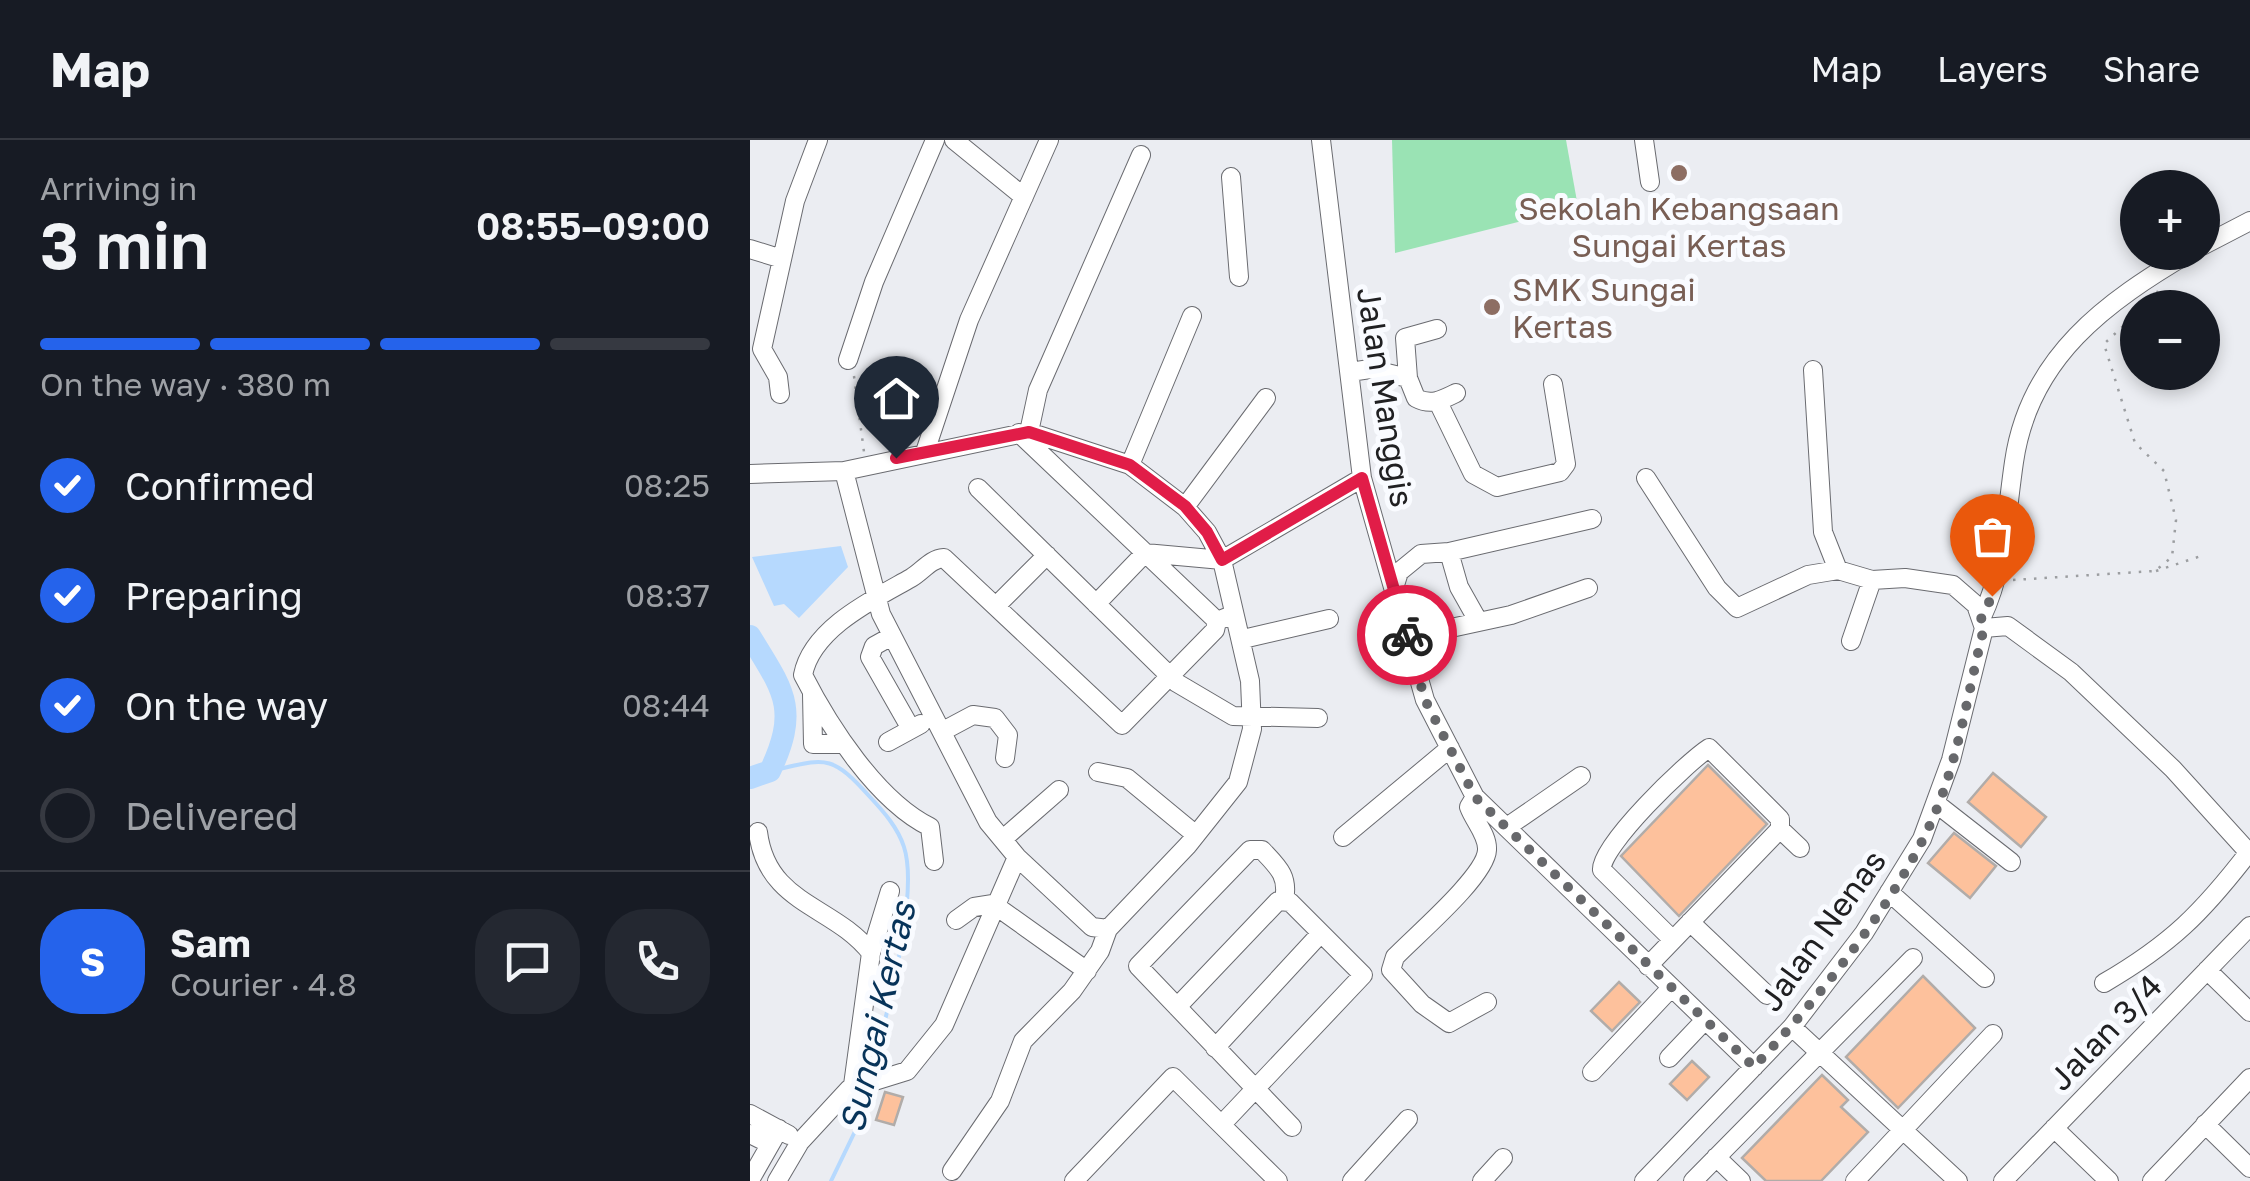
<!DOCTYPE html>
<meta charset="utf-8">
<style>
body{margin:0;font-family:"Golos Text",sans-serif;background:#242831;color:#f1f3f6;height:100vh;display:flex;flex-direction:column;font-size:38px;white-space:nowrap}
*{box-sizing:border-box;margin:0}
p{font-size:32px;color:#9ea1a6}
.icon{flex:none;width:55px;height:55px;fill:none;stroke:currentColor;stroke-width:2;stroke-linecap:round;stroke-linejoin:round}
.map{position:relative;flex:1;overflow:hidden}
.drawer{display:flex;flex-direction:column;background:#171b24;width:750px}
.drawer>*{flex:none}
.tools{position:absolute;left:1370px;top:30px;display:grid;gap:20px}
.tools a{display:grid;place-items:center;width:100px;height:100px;border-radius:50%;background:#171b24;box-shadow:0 5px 15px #0003;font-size:50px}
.pin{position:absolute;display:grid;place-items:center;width:85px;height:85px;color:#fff;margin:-102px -42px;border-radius:50% 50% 50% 0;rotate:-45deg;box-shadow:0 0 10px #0007}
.pin .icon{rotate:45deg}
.courier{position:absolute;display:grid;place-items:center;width:100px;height:100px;margin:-50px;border:8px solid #e11d48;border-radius:50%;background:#fff;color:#222;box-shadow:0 2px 12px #0007}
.summary em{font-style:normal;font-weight:600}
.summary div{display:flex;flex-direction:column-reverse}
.summary{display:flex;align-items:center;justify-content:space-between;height:170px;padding:0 40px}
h1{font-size:65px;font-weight:600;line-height:75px}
.bar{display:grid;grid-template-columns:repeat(4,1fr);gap:15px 10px;align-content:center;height:120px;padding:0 40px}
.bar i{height:12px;border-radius:8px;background:#363941}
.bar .current{background:#2563eb}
.bar p{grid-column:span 4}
.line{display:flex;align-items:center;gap:25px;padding:0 40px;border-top:2px solid #363941}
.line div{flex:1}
.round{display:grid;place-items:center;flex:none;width:105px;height:105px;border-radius:40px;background:#242831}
ol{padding:0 40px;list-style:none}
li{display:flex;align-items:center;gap:30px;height:110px}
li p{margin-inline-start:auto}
li .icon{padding:10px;border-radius:50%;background:#2563eb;color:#fff;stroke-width:4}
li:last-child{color:#9ea1a6}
li i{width:55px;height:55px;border:5px solid #363941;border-radius:50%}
header{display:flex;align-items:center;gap:60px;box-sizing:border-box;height:140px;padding:0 50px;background:#171b24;border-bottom:2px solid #363941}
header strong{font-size:48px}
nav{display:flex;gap:55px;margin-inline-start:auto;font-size:35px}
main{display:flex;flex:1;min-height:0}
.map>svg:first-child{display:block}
.green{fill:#9ae3b4}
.water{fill:#b6d9fe}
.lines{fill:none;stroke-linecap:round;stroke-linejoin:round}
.stream{stroke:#b6d9fe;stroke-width:4}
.river{stroke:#b6d9fe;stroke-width:22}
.building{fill:#fdc19c;stroke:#b1aca9;stroke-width:2.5}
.minor-casing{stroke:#6a6b70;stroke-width:20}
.path{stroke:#9c9ea1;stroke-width:2.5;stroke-dasharray:2.5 8;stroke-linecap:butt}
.minor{stroke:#fff;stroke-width:18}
.done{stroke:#67686b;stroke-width:10;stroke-dasharray:0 18}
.route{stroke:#e11d48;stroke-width:12}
.education-dot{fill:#8d6e63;stroke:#f9fbff;stroke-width:4}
.labels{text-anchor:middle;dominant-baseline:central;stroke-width:10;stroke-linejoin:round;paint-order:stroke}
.education-label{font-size:32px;fill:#785e54;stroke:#f9fbff}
.street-label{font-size:32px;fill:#202022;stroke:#f9fbff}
.water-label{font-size:35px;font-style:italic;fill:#073359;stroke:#f9fbff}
</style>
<header>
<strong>Map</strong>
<nav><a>Map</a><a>Layers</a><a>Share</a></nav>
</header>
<main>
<section class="drawer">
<div class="summary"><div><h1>3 min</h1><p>Arriving in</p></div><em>08:55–09:00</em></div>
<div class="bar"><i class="current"></i><i class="current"></i><i class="current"></i><i></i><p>On the way · 380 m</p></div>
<ol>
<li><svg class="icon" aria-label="check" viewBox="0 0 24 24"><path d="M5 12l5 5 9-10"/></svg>Confirmed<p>08:25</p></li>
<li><svg class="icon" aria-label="check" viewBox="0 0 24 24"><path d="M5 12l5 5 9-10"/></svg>Preparing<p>08:37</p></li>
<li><svg class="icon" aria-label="check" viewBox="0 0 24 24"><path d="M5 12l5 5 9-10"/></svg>On the way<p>08:44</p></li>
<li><i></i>Delivered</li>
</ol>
<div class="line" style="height:180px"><b class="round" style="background:#2563eb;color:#fff">S</b><div><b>Sam</b><p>Courier · 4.8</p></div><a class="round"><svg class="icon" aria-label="chat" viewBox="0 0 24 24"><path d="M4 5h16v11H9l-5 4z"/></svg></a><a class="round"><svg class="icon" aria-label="phone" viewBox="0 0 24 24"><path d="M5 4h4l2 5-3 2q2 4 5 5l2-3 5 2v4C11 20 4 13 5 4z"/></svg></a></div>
</section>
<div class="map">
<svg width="1500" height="1041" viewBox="0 0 1500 1041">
<rect width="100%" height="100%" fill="#ebedf2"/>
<!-- green -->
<path class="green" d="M642,0h174l12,67 -183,46z"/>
<!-- water -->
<path class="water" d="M91,406l7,21 -49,51 -15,-14 -10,2 -22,-49z"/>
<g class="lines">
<!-- stream -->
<path class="stream" d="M20,631c55,-12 60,-19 100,26 14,15 28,31 34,50 16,49 -20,175 -32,227
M81,1041l29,-60 8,-32"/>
<!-- river -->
<path class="river" d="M0,496c33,54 50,72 20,135l-20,7"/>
</g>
<!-- building -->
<path class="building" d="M958,625l59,59 -88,92 -58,-60z
M1243,633l53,44 -25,30 -53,-45z
M1204,693l42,33 -26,32 -42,-35z
M1173,836l52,52 -77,80 -52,-51z
M869,842l21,20 -28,29 -21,-20z
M942,921l17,16 -22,23 -17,-16z
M1072,935l26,25 -7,7 27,25 -47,49h-55l-24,-23z
M135,952l18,5 -9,28 -18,-5z"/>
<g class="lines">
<!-- minor casing -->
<g class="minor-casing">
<path id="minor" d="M204,0l70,57
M571,0l41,338 63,222 50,97 279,270
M894,0l6,42
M481,37l8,100
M1452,106l48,-25
M0,109l32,10
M98,220l26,-78 61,-142
M1063,230l10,162 15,38
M600,232l20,-3 38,9 8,20c15,8 26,2 40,-5
M658,238l-3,-40 32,-9
M30,254l-2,-17 -16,-28 33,-148 23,-61
M688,262l35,72 24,13 63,-15 6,-8 -13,-80
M279,292l9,-42 103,-235
M269,293l198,188 10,-4
M175,312l44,-132 80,-180
M380,325l62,-149
M94,331l37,143 107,208 29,35 75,70 16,2
M0,334l94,-3 185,-39 101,33 55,42 22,25 15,28 28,121 2,48 -14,53 -50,63 -80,84 -8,22 -28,40 -49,50 -23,60 -48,70
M228,348l199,195 56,33 85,2
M435,367l81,-109
M699,412l10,35 18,32
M472,420l140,-82
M644,448l5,-16 22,-18 28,-2 143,-33
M346,464l49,-51 77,7
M246,466l51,-51
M1231,479c24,-50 25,-103 33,-157 15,-105 92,-160 177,-210
M1234,488l24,-2 63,46 102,97 77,85
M142,496l-18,10 -4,11 41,72
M493,499l86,-20
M1101,501l21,-61
M664,522l37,-34 60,-13 77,-27
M62,554l1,50h28
M193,591l30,-16 22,3 13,17 -3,23
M138,602l33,-18
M348,632l29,6 69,57
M725,657l-6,10c5,14 19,28 18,43 -1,26 -72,86 -92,107l-4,13 31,34 27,19 38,-21
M1188,665l73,57
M757,687l74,-51
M1030,689l20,19
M8,692c9,73 76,73 113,121l-18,132
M593,697l107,-89
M253,699l56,-49
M184,721l-4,-34c-53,-26 -101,-101 -127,-152 9,-47 71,-76 108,-97 12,-7 19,-19 33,-20l178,167 93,-95 2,-9
M1139,752l96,86
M534,760c5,-24 -6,-33 -22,-50h-12l-112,116 154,161
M206,780l18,-13 19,-3 94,67
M940,782l77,73
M923,800l-71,-70c-3,-23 85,-108 107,-122l71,71v10
M121,813l19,-62
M898,826l132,-137
M1457,830l43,42
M1354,843c67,-39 98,-70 145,-131
M427,867l101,-106 12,1 73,73 -140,148
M1042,887l166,154
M465,908l106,-115
M919,918l36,-38
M842,932l79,-84
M0,974l39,21
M1455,984l45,44
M1304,988l55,53
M0,994l20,10
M966,1017l25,24
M0,1040l29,-51
M27,1041l23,-39 49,-53 58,-18 37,-46 73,-168
M324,1041l99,-104 105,104
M602,1041l56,-62
M732,1041l21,-23
M894,1041l148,-154 72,-94 58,-94 29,-79 33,-132 -8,-23 -23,-20 -48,-7 -33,2 -34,-10 -30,5 -71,33 -20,-20 -71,-110
M943,1041l220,-223
M1105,1041l138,-147
M1253,1041l247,-255
M1402,1041l98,-103"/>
</g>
<!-- path -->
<path class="path" d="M1393,168l15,-17
M104,236l10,76
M1406,431l48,-16
M1263,440l142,-9 17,-14 4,-37 -12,-49 -29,-28 -31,-99 34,-32"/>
<!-- minor -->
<use href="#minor" class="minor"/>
</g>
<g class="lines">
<!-- done -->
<path class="done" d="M657,495l18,65 50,97 279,270c65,-69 149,-172 184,-261 22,-56 31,-119 46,-178l-3,-9 11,-23"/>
<!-- route -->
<path class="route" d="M146,318l133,-26 101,33 55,41 22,26 15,28 140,-82 45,157"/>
</g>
<!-- markers -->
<g class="education-dot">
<circle cx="929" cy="33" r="10"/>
<circle cx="742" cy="167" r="10"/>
</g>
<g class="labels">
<!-- education labels -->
<g class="education-label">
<text x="929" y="68">Sekolah Kebangsaan<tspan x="929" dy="37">Sungai Kertas</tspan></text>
<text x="762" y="149" text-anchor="start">SMK Sungai<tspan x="762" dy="37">Kertas</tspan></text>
</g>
<!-- street labels -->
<g class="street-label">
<text transform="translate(636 257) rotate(81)">Jalan Manggis</text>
<text transform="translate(1072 790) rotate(-54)">Jalan Nenas</text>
<text transform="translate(1355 892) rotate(-46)">Jalan 3/4</text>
</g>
<!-- water labels -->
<g class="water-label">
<text transform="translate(127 877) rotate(-77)">Sungai Kertas</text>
</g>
</g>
</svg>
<div class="tools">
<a>+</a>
<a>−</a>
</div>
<div class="pin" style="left:1242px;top:456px;background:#ea580c"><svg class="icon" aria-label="bag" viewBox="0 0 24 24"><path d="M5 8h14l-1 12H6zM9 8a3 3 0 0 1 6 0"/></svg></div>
<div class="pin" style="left:146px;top:318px;background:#1f2937"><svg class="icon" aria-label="home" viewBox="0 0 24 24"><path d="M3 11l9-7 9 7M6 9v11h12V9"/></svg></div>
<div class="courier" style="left:657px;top:495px"><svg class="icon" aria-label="bike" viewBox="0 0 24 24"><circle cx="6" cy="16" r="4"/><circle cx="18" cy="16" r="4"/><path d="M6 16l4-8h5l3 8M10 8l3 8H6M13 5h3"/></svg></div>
</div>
</main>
